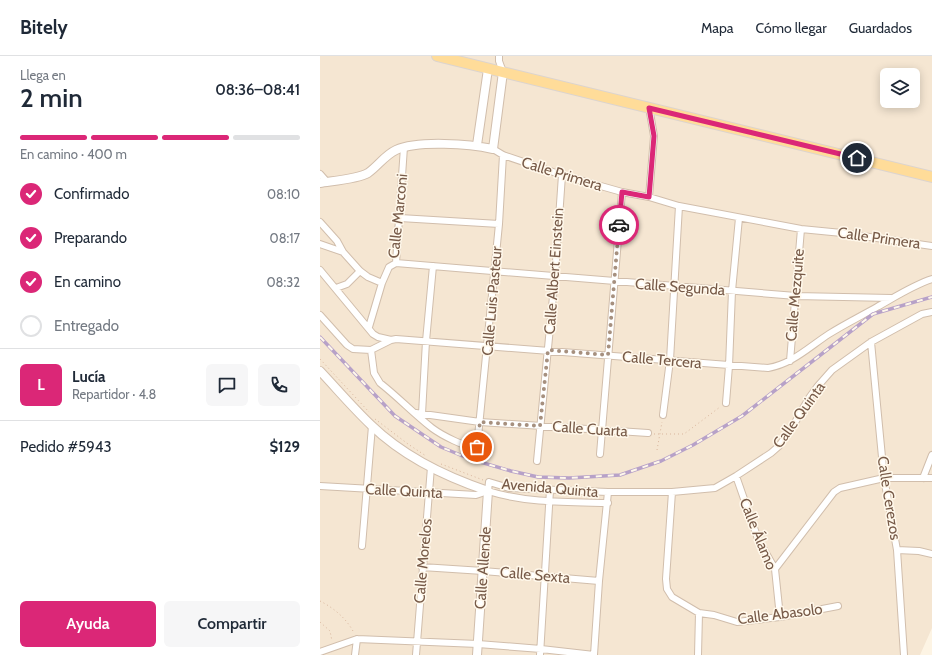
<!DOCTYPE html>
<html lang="es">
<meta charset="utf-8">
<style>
body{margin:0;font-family:Cabin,sans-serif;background:#f6f6f7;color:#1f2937;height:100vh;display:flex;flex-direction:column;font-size:15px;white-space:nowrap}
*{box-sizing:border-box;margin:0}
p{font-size:13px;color:#747a83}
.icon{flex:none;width:22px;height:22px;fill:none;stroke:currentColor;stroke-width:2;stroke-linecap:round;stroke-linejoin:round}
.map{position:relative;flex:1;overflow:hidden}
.details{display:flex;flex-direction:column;background:#fff;width:320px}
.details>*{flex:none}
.buttons{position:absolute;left:560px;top:12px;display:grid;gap:8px}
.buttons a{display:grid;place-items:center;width:40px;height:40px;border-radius:6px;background:#fff;box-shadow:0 2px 10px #0003;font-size:20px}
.pin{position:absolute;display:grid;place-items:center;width:34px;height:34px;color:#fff;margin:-17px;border:2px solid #fff;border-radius:50%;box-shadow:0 1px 4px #0007}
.courier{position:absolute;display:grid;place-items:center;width:40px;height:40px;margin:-20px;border:3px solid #db2777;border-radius:50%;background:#fff;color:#222;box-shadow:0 1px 5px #0007}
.summary em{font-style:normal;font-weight:600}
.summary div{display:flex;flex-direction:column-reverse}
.summary{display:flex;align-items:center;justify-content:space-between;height:68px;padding:0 20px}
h1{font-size:26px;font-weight:600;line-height:30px}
.bar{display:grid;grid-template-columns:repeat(4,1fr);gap:6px 4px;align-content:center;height:48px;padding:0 20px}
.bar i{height:5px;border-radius:3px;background:#e0e1e3}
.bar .active{background:#db2777}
.bar p{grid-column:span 4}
.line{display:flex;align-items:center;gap:10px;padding:0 20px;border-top:1px solid #e0e1e3}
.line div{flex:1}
.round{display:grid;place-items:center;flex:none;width:42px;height:42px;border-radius:6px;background:#f6f6f7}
ol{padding:0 20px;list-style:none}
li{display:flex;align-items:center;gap:12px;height:44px}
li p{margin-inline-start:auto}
li .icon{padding:4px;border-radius:50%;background:#db2777;color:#fff;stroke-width:4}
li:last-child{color:#747a83}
li i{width:22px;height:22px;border:2px solid #e0e1e3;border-radius:50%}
.button{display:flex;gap:8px;margin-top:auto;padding:8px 20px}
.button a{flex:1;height:46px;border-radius:6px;background:#db2777;color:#fff;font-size:16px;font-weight:600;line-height:46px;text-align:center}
.button a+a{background:#f6f6f7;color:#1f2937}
header{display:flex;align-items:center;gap:24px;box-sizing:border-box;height:56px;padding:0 20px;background:#fff;border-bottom:1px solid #e0e1e3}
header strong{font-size:19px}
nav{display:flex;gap:22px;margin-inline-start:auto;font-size:14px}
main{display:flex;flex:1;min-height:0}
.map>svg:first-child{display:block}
.residential{fill:#f5e6d2;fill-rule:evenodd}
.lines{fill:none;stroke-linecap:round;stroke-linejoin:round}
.minor-casing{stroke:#d1beac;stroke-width:8}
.tertiary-casing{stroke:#d1beac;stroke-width:10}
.primary-casing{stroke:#dcd4cf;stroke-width:12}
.path{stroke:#d9b69d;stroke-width:1;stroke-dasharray:1 3;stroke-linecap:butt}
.minor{stroke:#fff;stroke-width:6}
.tertiary{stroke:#fff;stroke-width:8}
.primary{stroke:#ffdc99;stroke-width:10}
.rail-casing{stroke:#b7a1c8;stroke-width:3.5}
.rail{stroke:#fff8eb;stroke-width:2;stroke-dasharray:6;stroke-linecap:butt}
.done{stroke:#a6907f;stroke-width:4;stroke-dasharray:0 7.2}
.route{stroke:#db2777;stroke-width:5}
.labels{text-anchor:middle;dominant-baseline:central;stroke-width:3;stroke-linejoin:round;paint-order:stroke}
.street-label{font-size:15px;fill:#775a48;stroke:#fff8eb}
</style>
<header>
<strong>Bitely</strong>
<nav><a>Mapa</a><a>Cómo llegar</a><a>Guardados</a></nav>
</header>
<main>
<section class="details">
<div class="summary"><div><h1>2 min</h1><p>Llega en</p></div><em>08:36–08:41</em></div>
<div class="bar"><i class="active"></i><i class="active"></i><i class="active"></i><i></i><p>En camino · 400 m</p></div>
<ol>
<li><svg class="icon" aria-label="check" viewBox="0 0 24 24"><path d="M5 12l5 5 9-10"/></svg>Confirmado<p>08:10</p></li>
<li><svg class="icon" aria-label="check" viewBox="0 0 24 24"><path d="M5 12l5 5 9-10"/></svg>Preparando<p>08:17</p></li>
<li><svg class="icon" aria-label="check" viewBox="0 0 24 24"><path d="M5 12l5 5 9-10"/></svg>En camino<p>08:32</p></li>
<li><i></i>Entregado</li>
</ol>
<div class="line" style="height:72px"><b class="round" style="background:#db2777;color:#fff">L</b><div><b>Lucía</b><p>Repartidor · 4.8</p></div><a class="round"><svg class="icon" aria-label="chat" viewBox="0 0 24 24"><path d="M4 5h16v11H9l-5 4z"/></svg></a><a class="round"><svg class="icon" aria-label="phone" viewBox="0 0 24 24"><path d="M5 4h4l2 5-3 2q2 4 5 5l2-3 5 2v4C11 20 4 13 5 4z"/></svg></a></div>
<div class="line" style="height:52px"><div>Pedido #5943</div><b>$129</b></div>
<div class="button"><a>Ayuda</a><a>Compartir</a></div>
</section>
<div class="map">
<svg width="612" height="599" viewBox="0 0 612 599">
<rect width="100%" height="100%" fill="#fdf4e4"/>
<!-- residential -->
<path class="residential" d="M0,0h612v572l-12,27h-600zM567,19h26v26h-26z"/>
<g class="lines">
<!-- minor casing -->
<g class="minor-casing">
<path id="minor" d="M179,0v5l4,11
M329,51l5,29 -5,61
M173,93l10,6 59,20 60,17 27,5 30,9 122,23 41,4 90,13
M0,118l7,8
M80,162l99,6
M0,166l17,19 6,11
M0,188l23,8 17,19 8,6 14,6
M76,207l400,33 95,2
M76,207l8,-116
M0,214l53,64 5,3 13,3
M16,232l11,-4 13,-13
M0,259l27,30 6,4 18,1 3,23 6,10c18,14 34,31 52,45 8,6 35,21 45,19l22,-223 4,-69
M49,271l13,-44 7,-16 7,-4
M551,286l13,136 13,72 7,105
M51,294l20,-10 5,-1 372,29c24,-4 41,-21 61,-34 16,-10 32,-18 48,-27 18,-10 36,-22 55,-28
M470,305l11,-132
M406,347l3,-37 3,-75 7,-73
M96,357l64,9 168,11
M102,358l4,-73 7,-75
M343,359l7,-55 9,-154
M280,398l22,-262
M217,405l18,-185 7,-101
M416,420l22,63 17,30 5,48
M603,422l9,-23
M0,430l156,9 12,-4
M168,435l1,-9 20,6 99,4h64l43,-4 21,-12 35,-23 8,-7 14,-20 16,-28 8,-11 15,-17 39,-28 51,-28 10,-2
M168,435c38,12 80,11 120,12
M352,436l-6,87 1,10 5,8 27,16 15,2 23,7 43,-5 58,-11
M42,490l10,-120
M577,494l22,1 13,3
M102,511l61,4 116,10
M455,513l59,-77 6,-4 44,-10h48
M0,596l37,-13 121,5 63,5 53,6
M35,599l2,-16
M96,599l15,-188
M220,599l10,-165
M274,599l5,-74 9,-89
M378,599l1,-42"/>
</g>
<!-- tertiary casing -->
<g class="tertiary-casing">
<path id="tertiary" d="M157,89l11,-76
M0,127c12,-2 38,-4 48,-10 10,-7 17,-18 28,-23 22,-10 74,-6 97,-1l10,-77
M0,315c17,18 33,37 51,54 32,31 75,52 117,66l-11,164"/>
</g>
<!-- primary casing -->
<g class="primary-casing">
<path id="primary" d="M117,0l495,121"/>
</g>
<!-- path -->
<path class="path" d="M0,303l49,53
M55,363l33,25 18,12
M334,378h30l36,-27
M337,394l5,-28
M121,408l42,16
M0,545c14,7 27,18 34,32
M0,566l10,9 2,10"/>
<!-- minor -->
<use href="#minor" class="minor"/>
<!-- tertiary -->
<use href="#tertiary" class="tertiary"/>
<!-- primary -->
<use href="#primary" class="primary"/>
<!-- rail casing -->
<g class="rail-casing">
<path id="rail" d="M0,281l75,79 46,31 29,12 41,12 27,6 31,1 51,-3 41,-14 32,-16 49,-29 131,-102 59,-17"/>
</g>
<!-- rail -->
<use href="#rail" class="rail"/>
</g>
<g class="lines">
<!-- done -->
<path class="done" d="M157,391l3,-25 60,4 8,-76 60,5 11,-130"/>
<!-- route -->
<path class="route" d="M299,169l3,-33 27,5 5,-61 -5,-28 208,50"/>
</g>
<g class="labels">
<!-- street labels -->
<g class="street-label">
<text transform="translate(242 118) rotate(17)">Calle Primera</text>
<text transform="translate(78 160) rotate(-84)">Calle Marconi</text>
<text transform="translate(559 182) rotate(8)">Calle Primera</text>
<text transform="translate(234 215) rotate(-86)">Calle Albert Einstein</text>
<text transform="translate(360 231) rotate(4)">Calle Segunda</text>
<text transform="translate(475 239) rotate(-85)">Calle Mezquite</text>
<text transform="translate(172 245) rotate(-85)">Calle Luis Pasteur</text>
<text transform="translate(342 304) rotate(5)">Calle Tercera</text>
<text transform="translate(479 359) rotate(-54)">Calle Quinta</text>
<text transform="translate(270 373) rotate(4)">Calle Cuarta</text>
<text transform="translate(230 432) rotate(5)">Avenida Quinta</text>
<text transform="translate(84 435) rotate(3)">Calle Quinta</text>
<text transform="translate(569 442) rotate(81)">Calle Cerezos</text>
<text transform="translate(438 478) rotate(68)">Calle Álamo</text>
<text transform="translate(103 505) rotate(-85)">Calle Morelos</text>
<text transform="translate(163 512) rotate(-86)">Calle Allende</text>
<text transform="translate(215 519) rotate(5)">Calle Sexta</text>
<text transform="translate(460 558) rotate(-7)">Calle Abasolo</text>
</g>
</g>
</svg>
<div class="buttons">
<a><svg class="icon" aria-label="layers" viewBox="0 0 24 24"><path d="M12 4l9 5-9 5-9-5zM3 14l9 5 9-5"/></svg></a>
</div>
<div class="pin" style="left:157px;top:391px;background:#ea580c"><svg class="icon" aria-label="bag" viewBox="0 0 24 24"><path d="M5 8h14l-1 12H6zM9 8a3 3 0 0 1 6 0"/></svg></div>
<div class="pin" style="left:537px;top:102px;background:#1f2937"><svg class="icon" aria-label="home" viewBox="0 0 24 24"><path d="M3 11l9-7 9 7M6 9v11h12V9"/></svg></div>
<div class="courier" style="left:299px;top:169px"><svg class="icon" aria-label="car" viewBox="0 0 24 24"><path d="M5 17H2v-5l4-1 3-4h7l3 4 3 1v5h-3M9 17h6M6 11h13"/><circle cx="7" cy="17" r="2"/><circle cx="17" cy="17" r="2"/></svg></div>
</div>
</main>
